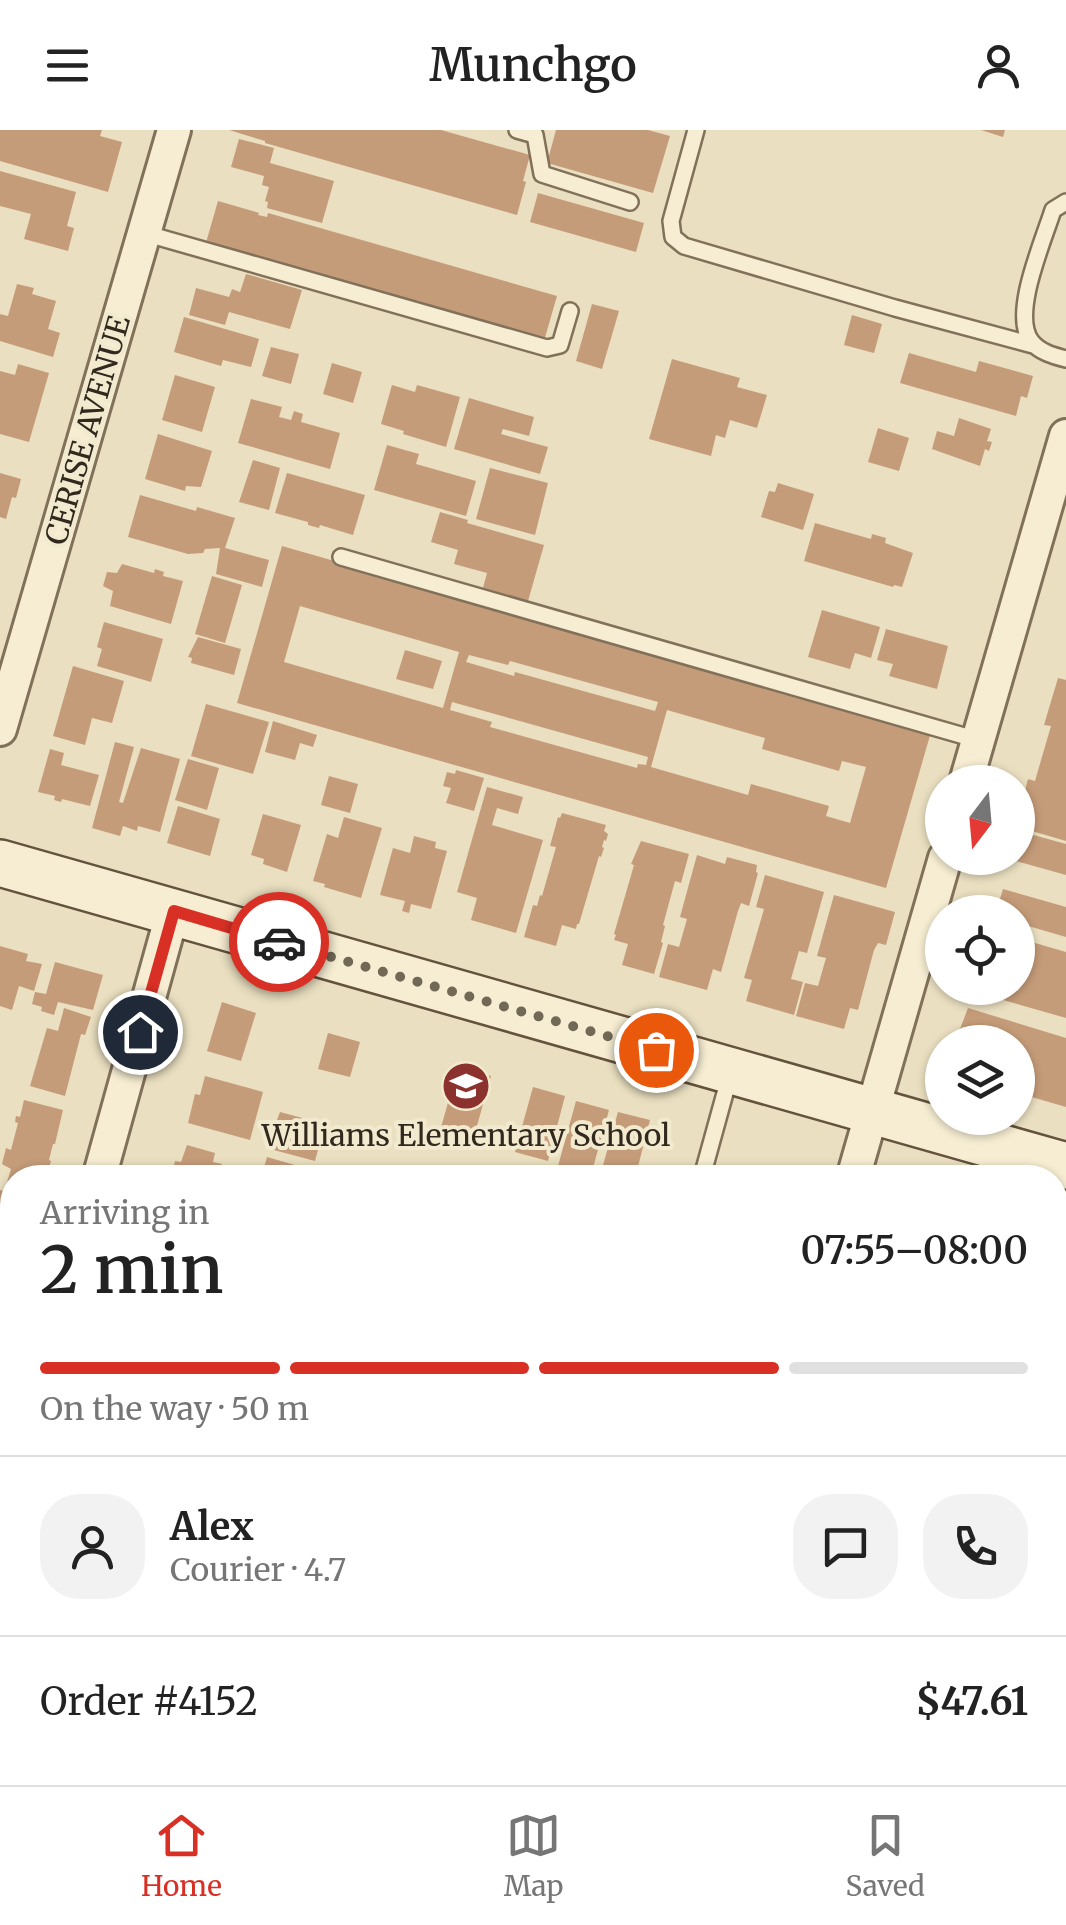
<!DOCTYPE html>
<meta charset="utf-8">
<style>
body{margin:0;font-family:Merriweather,serif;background:#f2f2f2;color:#222;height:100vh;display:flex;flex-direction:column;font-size:38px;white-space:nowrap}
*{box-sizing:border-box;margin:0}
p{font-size:32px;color:#767676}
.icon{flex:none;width:55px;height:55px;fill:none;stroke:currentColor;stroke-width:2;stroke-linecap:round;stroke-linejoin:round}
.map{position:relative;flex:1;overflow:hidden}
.sheet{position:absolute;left:0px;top:1035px;width:1068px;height:620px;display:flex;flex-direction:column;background:#fff;border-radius:40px 40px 0 0;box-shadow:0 2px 8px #0004}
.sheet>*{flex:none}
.needle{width:65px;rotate:196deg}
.fabs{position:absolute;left:925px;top:635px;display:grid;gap:20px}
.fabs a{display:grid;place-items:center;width:110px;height:110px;border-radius:50%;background:#fff;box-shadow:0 2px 8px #0004;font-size:50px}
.pin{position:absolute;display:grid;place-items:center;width:85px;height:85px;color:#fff;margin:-42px;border:5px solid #fff;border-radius:50%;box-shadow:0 2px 10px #0007}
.courier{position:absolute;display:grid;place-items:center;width:100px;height:100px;margin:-50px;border:8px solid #d93025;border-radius:50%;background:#fff;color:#222;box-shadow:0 2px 12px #0007}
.summary em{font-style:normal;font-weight:600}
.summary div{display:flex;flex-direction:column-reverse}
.summary{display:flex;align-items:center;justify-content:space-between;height:170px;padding:0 40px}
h1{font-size:65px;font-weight:600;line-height:75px}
.bar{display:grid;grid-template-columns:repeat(4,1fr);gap:15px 10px;align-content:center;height:120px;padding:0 40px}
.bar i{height:12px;border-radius:8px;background:#e0e0e0}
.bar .active{background:#d93025}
.bar p{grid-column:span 4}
.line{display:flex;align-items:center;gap:25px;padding:0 40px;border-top:2px solid #e0e0e0}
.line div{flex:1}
.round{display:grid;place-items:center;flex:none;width:105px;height:105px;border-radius:40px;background:#f2f2f2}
header{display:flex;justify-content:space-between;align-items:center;height:130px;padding:0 40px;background:#fff;font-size:45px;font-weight:600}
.tabs{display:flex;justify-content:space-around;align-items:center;height:140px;border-top:2px solid #e0e0e0;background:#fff;font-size:28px;color:#767676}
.tabs a{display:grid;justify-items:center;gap:5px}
.tabs .active{color:#d93025}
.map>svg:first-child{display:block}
.building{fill:#c59c79;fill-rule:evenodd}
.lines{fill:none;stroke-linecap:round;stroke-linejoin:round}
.lane-casing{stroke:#81715a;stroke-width:20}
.street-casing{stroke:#81715a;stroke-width:38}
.secondary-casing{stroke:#63523d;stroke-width:50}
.lane{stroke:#f6edd2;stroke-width:15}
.street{stroke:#f6edd2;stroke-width:32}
.secondary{stroke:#f6edd2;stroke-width:45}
.done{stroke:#726856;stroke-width:10;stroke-dasharray:0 18}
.route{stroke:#d93025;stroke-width:12}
.labels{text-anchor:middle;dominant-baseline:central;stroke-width:8;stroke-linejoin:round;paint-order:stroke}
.street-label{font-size:30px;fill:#32281d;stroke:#f2eacf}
.poi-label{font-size:30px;fill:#32281d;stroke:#f2eacf}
</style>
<header><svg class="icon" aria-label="menu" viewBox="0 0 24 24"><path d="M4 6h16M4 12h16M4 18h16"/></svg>Munchgo<svg class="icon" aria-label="person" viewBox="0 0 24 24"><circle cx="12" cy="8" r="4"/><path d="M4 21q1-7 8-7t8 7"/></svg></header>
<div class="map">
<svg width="1066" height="1655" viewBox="0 0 1066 1655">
<rect width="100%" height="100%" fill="#eadfc0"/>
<!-- building -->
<path class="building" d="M0,0h102l-2,6 22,6 -14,50 -108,-31z
M229,0h212l89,25 -7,26 3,1 -9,33 -252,-72v-2z
M556,0h92l22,6 -17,57 -106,-30z
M981,0h24l-2,7z
M239,9l35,9 -4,15 64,18 -12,42 -55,-15 1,-6 -3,-1 4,-14 -7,-2 2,-9 -33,-9z
M0,41l76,21 -9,34 7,2 -6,23 -44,-12 7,-25 -31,-8z
M538,63l106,30 -8,29 -106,-30z
M218,71l41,12 -1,2 9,2 1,-4 289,83 -13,45 -28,-8 1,-3 -269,-77 -2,5 -41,-12z
M246,144l56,16 -12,39 -61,-17 -4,13 -36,-10 7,-27 33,9 3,-8 8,3z
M17,154l17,4 -2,6 24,7 -8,28 12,4 -7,24 -53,-16v-27l8,2z
M592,174l27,7 -17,58 -26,-8z
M852,185l30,9 -8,29 -30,-8z
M184,187l75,22 -8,28 -28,-7 -2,6 -47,-14z
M271,217l28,7 -8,30 -29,-8z
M909,223l67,19 3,-11 54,15 -6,22 -6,-2 -5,20 -116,-33z
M672,229l68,19 -3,9 30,8 -10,33 -27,-8 -5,18 -9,-3 -5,21 -62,-17z
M332,233l30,9 -9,31 -30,-9z
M18,234l31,9 -20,69 -29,-8v-63l15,4z
M175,245l40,12 -13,45 -40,-12z
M392,255l23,7 2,-7 43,12 -14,50 -43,-13 1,-3 -23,-7z
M469,268l65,19 -5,19 -26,-7 -2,5 47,13 -8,27 -86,-25z
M251,269l31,8 -3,10 12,3 3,-9 9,3 -2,8 39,11 -10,36 -92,-26z
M959,288l32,11 -4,12 5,1 -3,9 -4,-2 -5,17 -48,-17 5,-18 17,5z
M878,298l31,10 -10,33 -31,-9z
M158,304l54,17 -11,36 -15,-1 -1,5 -40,-12z
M387,315l32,9 -3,10 60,17 -10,35 -92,-26z
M253,330l27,8 -11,42 -30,-8z
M490,338l58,15 -13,52 -59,-16z
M0,343l21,6 -5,19 -4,-1 -6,22 -6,-2z
M287,343l78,22 -12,40 -33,-10 -1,3 -11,-3v-3l-33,-9z
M778,353l36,11 -11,36 -42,-13 8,-26 6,1z
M140,365l56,16 1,-4 38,11 -10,30 44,12 -7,27 -46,-13 4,-26 -15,1 -2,4 -15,1 -60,-17z
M440,382l28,8 -1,3 77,22 -16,56 -45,-13 4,-15 -33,-9 4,-14 -27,-8z
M815,393l56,16 1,-5 14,4 -1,5 28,10 -11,34 -8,-2 -1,2 -89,-26z
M282,416l649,186 -45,156 -649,-185zM300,476l159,46 -16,56 -159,-46zM469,525l39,10 2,-4 148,41 -3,9 -140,-39 -1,4 -48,-14zM452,572l196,55 -2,8 -8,-1 -1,4 -147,-41 2,-5 -42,-12zM667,580l98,28 -3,11 77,22 3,-10 24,6 -16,56 -24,-7 3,-10 -78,-22 -3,11 -97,-28z
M122,434l32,9 1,-4 9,3 -1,4 20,5 -12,43 -61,-18 3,-15 -10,-5 4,-14 10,1z
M212,446l30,9 -17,58 -30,-9z
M822,480l58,17 -9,31 -16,-5 -5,16 -42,-12z
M104,492l59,17 -12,43 -54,-16 5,-17 -5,-2z
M886,499l62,17 -11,43 -48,-13 4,-12 -16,-4z
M198,507l43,12 -7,26 -43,-12 1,-5 -4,-1z
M405,520l37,11 -9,28 -37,-10z
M73,536l51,15 -12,42 -20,-5 -7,27 -32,-9z
M1058,548l8,2v161l-48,-14v-9l10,-39 7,2 16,-55 -7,-1z
M206,574l63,18 -16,52 -62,-18z
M273,591l44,14 -4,12 -13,-4 -5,17 -30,-8z
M115,612l19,5 -15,55 4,1 18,-55 39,11 -20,73 -22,-6 -1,5 -14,-5 -3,10 -28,-8z
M50,619l14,4 -3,12 38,10 -9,31 -28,-7 -1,3 -7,-2 1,-4 -17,-4z
M188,629l31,9 -12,42 -32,-10z
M456,640l28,8 -10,33 -28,-8 5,-15 -8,-2 4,-14 8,2z
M329,646l29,8 -8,29 -29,-8z
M487,657l36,10 -5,17 -21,-6 -5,17 51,15 -27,93 -45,-13 6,-22 -20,-6z
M178,676l42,13 -10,37 -43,-13z
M562,683l44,12 -2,6 4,3 -2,7 -2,-1 -2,7 2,1 -3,9 -2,-1 -20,68h-2l-1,5 -14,-4 -6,21 -32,-9 9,-32 4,1 3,-11 2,1 14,-49 -6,-1 8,-29 2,1z
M263,684l38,11 -14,47 -24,-8 1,-5 -13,-4z
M344,687l38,11 -21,70 -37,-11 1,-3 -12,-3 14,-47 11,4z
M1019,701l47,13v31l-57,-16 9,-1z
M414,706l22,6 -1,6 12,3 -16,58 -20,-5 -2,9 -7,-2 3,-10 -25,-6 13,-47 17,5z
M641,711l48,13 -8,29 -6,-2 -12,44 2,1 -4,16 2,1 -9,31 -32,-9 6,-21 -14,-4 2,-5 -2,-1 20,-69 -3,-1z
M697,725l28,9 2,-7 30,8 -1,7 2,1 -9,33 -8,-3 -3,8 -17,61 -8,-3 -6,21 -48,-13 9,-33 11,3 8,-28 -7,-2z
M765,745l59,17 -17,61 -8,-2 -8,28 12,3 -9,33 -48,-14 6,-21 -8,-2 20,-69 -8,-2z
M1003,759l63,18v30l-48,-14v-11h-22z
M834,765l61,17 -9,33 -8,-2 -4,7 -16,60 -8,-2 -6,21 -48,-13 9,-33 13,3 8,-28 -9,-2z
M1018,808l48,14v66l-80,-23 2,-7h30z
M0,816l28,8 -2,7 16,3 -8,27 -15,-5 -7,24 -12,-4z
M55,832l48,13 -10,35 -35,-8 -4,13 -13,-4 1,-4 -10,-3 3,-12 11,2z
M222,872l34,11 -15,48 -34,-10z
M64,878l27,9 -6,18 -4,-1 -16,62 -35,-10 17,-58 11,3z
M968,878l98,30v69l-48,-14v-51h-63z
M328,903l32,9 -10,35 -32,-8z
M458,937l33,9 -18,64 -33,-9z
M205,946l58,16 -13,48 -62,-17 7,-29 5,1z
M533,957l32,9 -17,65 -33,-9z
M24,970l39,10 -8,34h-2l-4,16 2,1 -5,16 -34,1v9l-6,-1 5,-17 -9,-5 4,-16 5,2 7,-27 -3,-1 1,-6 4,1z
M576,971l33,9 -18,65 -33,-9z
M280,982l45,12 -10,37 -45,-12 4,-12 -3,-1z
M618,982l32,8 -15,58 -35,-2z
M187,1015l28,8 -2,9 9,2 -4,14h-47l4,-17 6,1z
M267,1027l38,11 -3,10h-41z
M0,1060l12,3v40l-12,-5z
M1055,1109l11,3v40l-11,-3z
M1055,1166l11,5v34l-4,12 -7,-1z
M1065,1232h1v30l-9,-3z
M1065,1364h1v159l-11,-3v-122z
M1055,1566l9,3 -8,27h-1z
M563,1642h27l-2,9z
M821,1642h67l-3,13h-67z
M941,1642h101l-3,13h-59z"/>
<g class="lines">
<!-- lane casing -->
<g class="lane-casing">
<path id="lane" d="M517,0l18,5 7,39 88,28
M696,0l-25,91 2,16 11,9 211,62 138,37
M1066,72l-13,8c-10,32 -42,104 -22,131 8,11 23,15 35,18
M144,103l403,115 13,-3 10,-34
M341,427l637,183
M721,1048l-18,-5 27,-98
M1055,1273l11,3"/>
</g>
<!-- street casing -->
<g class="street-casing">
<path id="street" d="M0,599l174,-599
M966,652l100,-346
M99,1048l74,-267
M853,1048l92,-320
M0,1164l12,4
M0,1396l12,-44
M0,1587l12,4
M200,1642l46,13
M681,1655l4,-13"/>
</g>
<!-- secondary casing -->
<g class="secondary-casing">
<path id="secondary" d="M0,733l1066,303"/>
</g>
<!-- lane -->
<use href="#lane" class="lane"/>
<!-- street -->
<use href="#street" class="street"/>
<!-- secondary -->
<use href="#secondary" class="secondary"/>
</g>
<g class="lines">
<!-- done -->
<path class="done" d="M279,812l377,108"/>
<!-- route -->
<path class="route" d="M140,902l34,-121 105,31"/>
</g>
<!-- icons -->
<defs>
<g id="school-disc" transform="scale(2.5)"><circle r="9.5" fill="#8c322e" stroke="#f2eacf"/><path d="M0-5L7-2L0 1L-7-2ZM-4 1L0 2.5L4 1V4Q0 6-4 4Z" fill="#fff"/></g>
</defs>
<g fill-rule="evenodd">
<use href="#school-disc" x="466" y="956"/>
</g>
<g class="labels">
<!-- street labels -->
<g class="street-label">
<text transform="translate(87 300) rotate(-74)">CERISE AVENUE</text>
</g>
<!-- poi labels -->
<g class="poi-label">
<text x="466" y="1005">Williams Elementary School</text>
</g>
</g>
</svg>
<div class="fabs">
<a><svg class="needle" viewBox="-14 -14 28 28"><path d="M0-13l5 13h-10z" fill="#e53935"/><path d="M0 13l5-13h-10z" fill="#767676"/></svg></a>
<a><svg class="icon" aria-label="locate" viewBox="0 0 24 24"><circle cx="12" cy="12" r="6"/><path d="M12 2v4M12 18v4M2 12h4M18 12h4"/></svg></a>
<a><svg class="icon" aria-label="layers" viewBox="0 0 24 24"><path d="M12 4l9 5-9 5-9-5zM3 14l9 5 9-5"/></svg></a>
</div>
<div class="pin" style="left:656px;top:920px;background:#ea580c"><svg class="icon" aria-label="bag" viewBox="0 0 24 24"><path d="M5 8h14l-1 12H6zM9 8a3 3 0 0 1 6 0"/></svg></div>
<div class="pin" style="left:140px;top:902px;background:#1f2937"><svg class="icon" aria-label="home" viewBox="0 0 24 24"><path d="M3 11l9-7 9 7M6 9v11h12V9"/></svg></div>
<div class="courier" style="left:279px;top:812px"><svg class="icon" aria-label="car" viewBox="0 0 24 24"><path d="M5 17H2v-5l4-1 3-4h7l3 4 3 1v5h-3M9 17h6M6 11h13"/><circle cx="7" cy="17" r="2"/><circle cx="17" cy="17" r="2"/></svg></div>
<section class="sheet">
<div class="summary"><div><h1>2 min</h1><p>Arriving in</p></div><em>07:55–08:00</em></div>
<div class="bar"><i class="active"></i><i class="active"></i><i class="active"></i><i></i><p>On the way · 50 m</p></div>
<div class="line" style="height:180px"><a class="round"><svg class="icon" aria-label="person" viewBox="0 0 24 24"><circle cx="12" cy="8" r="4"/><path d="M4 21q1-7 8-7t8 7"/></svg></a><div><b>Alex</b><p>Courier · 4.7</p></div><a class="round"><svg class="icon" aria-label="chat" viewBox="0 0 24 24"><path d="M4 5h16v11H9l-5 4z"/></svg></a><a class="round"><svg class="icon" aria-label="phone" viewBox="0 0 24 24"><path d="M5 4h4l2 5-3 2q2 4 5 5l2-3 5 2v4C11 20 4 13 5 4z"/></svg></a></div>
<div class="line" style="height:130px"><div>Order #4152</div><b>$47.61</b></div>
</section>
</div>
<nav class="tabs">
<a class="active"><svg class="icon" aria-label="home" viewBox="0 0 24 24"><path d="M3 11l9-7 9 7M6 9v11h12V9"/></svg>Home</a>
<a><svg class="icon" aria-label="map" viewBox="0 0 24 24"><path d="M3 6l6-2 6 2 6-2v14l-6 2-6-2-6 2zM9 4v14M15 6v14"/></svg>Map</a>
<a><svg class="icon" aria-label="saved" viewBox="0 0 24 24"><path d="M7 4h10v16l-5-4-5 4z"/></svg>Saved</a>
</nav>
